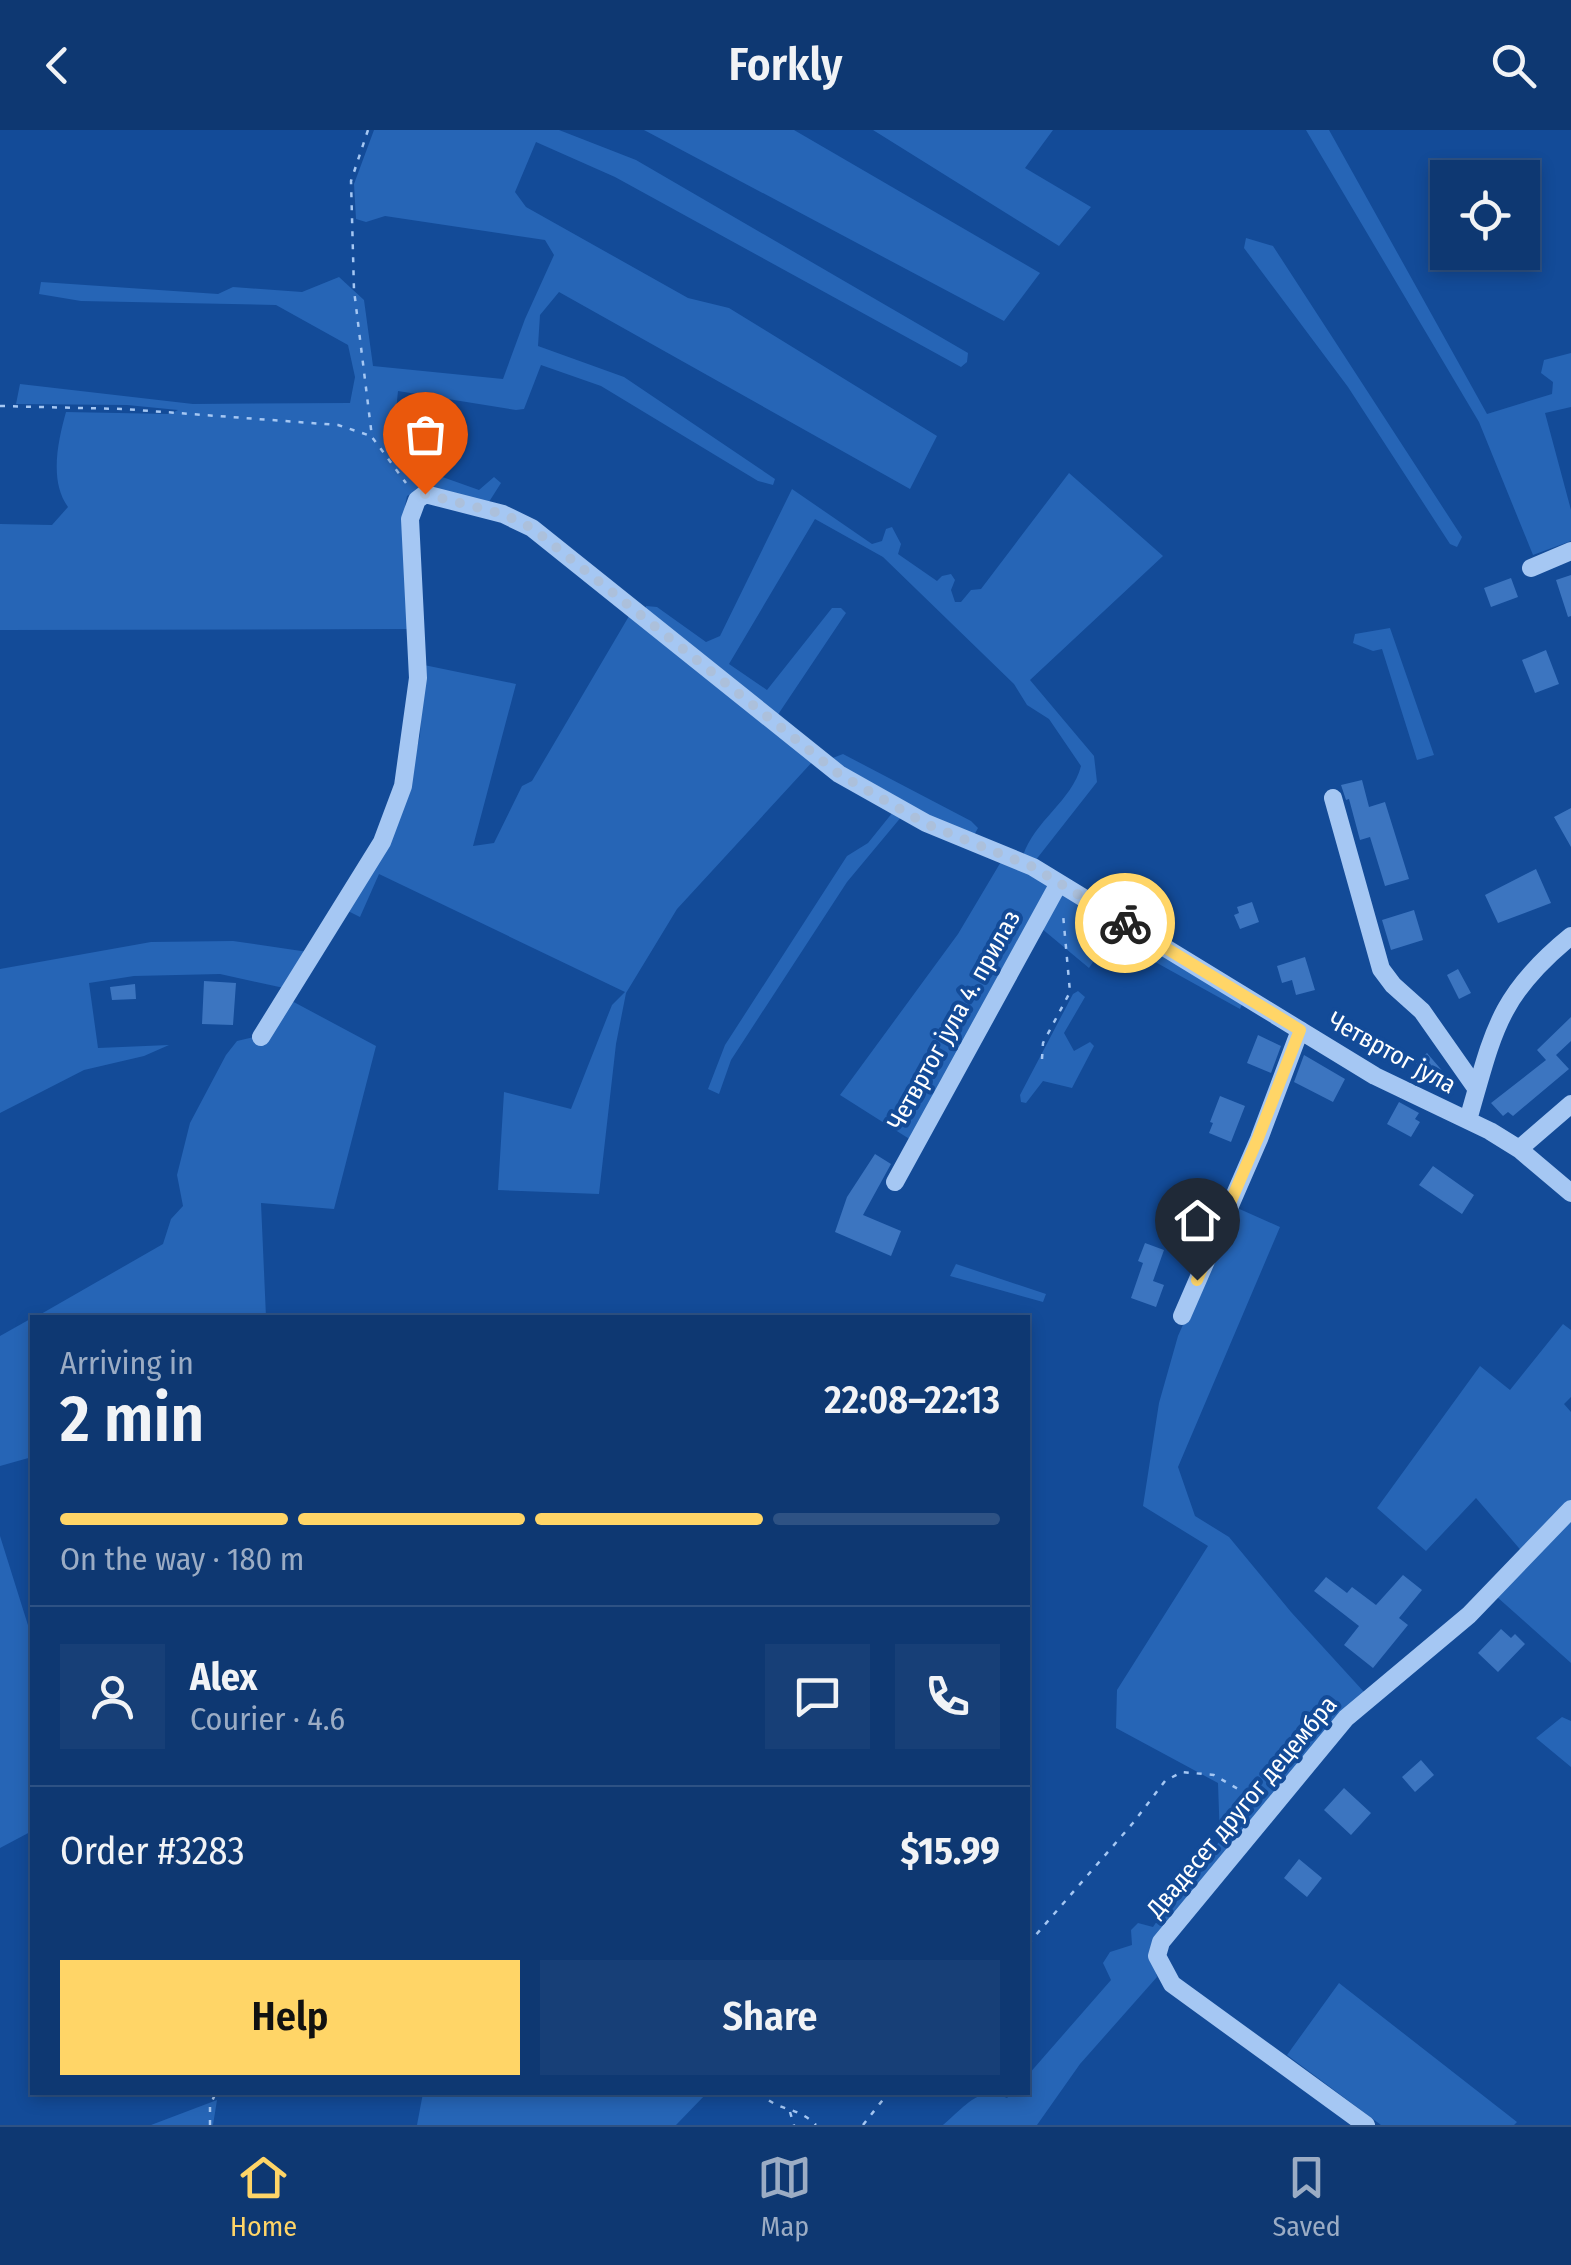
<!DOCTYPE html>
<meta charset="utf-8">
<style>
body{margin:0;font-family:"Fira Sans Condensed",sans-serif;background:#173f77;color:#f1f3f6;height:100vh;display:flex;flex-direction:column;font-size:38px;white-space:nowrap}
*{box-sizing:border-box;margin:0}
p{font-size:32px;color:#9bacc4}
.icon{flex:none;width:55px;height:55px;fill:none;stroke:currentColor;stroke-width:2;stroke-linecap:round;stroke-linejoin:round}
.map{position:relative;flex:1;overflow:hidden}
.drawer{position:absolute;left:30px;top:1185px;width:1000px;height:780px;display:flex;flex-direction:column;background:#0e3872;border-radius:0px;box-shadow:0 5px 15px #0003,0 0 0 2px #2e5284}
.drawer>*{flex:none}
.tools{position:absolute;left:1430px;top:30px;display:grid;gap:20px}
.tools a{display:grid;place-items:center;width:110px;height:110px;border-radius:0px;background:#0e3872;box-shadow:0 5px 15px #0003,0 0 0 2px #2e5284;font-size:50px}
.pin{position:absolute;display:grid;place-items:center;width:85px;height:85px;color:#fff;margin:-102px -42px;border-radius:50% 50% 50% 0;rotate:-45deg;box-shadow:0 0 10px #0007}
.pin .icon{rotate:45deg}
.courier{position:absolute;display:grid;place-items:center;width:100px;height:100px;margin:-50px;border:8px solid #ffd567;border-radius:50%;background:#fff;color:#222;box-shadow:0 2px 12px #0007}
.headline em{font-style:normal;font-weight:600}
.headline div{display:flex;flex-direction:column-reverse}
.headline{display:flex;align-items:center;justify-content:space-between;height:170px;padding:0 30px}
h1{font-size:65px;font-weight:600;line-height:75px}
.bar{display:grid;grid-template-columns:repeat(4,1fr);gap:15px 10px;align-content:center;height:120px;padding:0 30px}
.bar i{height:12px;border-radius:8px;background:#2e5284}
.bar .active{background:#ffd567}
.bar p{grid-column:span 4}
.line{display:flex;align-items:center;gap:25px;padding:0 30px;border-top:2px solid #2e5284}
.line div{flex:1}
.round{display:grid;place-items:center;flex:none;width:105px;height:105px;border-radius:0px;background:#173f77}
.button{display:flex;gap:20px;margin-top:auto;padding:20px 30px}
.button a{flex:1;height:115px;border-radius:0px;background:#ffd567;color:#111;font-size:40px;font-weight:600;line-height:115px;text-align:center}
.button a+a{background:#173f77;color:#f1f3f6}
header{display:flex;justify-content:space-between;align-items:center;height:130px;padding:0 30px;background:#0e3872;font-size:45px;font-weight:600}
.menu{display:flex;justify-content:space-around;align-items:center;height:140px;border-top:2px solid #2e5284;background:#0e3872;font-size:28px;color:#9bacc4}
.menu a{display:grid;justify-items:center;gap:5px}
.menu .active{color:#ffd567}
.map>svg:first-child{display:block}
.green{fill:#2665b6}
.building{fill:#3c75c0}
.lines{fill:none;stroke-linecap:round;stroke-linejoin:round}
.path{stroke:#a5c7f3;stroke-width:2.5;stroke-dasharray:5 8;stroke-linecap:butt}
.minor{stroke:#a5c7f3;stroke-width:18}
.done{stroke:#acc0db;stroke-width:10;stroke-dasharray:0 18}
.route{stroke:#ffd567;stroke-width:12}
.labels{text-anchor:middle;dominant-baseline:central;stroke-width:8;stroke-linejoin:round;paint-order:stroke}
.street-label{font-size:25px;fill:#fff;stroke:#134b98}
</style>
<header><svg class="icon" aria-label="back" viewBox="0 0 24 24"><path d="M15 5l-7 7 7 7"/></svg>Forkly<svg class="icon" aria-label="search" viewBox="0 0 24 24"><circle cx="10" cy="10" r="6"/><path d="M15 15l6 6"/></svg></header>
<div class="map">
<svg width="1571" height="1995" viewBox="0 0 1571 1995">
<rect width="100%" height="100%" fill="#134b98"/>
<!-- green -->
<path class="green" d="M374,0h185l77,30 332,193 -1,9 -6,5 -346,-190 -79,-35 -21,50 11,15 162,91 41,10 208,128 -27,53 -351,-197 -19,23 -2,31 86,31 151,102 -2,6 -15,-4 -157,-95 -60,-21 -17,44 -8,1 -118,-19 -4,40 26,38 59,21 15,-13 7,6 -14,22 -63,-19 -17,10 -2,10 7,123 -412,1v-106l52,1 16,-18c-19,-26 -10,-66 -2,-95l104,2 8,-4 -51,-5 -111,-1 4,-20 173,20 157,-1 5,-26 -7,-32 -72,-40 -195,-4 -42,-7 2,-12 177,12 15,-7 69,5 37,-15 25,23 9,66 130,13 22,-60 29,-64 -9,-15 -160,-24 -19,6 -10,-3 -2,-35z
M644,0h150l246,143 -36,48z
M873,0h180l-28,38 66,39 -32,39z
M1306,0h23l158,284 65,-20 1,-12 -12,-9 3,-13 27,-7v54l-26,6 26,97v31l-38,14 -54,-133z
M1246,108l27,8 189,291 -5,10 -7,-3 -102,-157 -104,-139z
M1069,343l94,83 -133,124 64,76 3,26 -62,79 -12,-5c11,-35 49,-55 58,-90l-32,-47 -22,-14 -13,-21 -131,-127 -68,-38 -86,145 38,26 65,-82h9l5,5 -69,103 -131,-104v-6l11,1 49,35 14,-6 72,-147 80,55 10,-3 4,-12 6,-2 9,17 -3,10 39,27 5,-5 9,-2 4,6 -4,10 4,12h6l10,-12 10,-1z
M632,481l182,149 -137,149 -51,84 -10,51 -17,150 -101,-4 6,-98 67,17 41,-104 13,-13 -246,-118 -19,43 -14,-7 61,-120 13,-55 4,-70 92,19 -43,162 21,-3 28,-57 10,-5z
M1390,498l44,127 -17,5 -35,-111 -9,2 -20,-8 2,-9z
M843,624l128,67 7,7 -5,9 -40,-15 -103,-63z
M893,682l9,4 -55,66 -116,178 -12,34 -11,-5 17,-44 122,-189 21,-13z
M1002,730l48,23 -139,257 -71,-45 118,-161z
M1061,760l56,35 -28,43 -48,-40z
M233,811l75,11 -24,36 -64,-14 -86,2 -45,7 9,65 71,-3 -25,11 -60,14 -84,43v-144l151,-27z
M1150,817l94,53 -4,9 -92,-51z
M1078,861l7,6 -21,36 10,18 16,-9 4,4 -22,42 -29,-7 -17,22 -5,-1 -1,-7 53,-101z
M290,870l86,46 -42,163 -73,-6 5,114 -232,1 129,-74 8,-25 12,-13 -6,-31 13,-52 36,-68 11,-14 17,-4z
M1235,1077l45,20 -102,240 17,49 34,21 62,75 84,92 -25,18 -198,235 5,20 -77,87 -43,61h-94c22,-18 35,-40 64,-27l5,-5 16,-1v-17l83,-95 -8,-17 7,-11 22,-7 -1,-15 7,-7 15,4 25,-37 42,-49 -2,-58 -102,-55 1,-38 91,-144 -65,-40 16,-103 19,-67z
M956,1134l90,30 -3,8 -93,-26z
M32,1188v139l-32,9v-130z
M1563,1194l8,6v67l-7,7 7,8v251l-74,-66 34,-35 -55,-64 -50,53 -49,-43 103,-142 30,24z
M0,1406l32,102v193l-32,17z
M1562,1587l9,4v46l-35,-29z
M1339,1853l178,139 -3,3h-133l-94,-70z
M423,1963v-1l284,1 -31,32h-259z
M217,1970l-4,25h-62z"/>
<!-- building -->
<path class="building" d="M1571,445v41l-3,1 -12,-37z
M1511,448l7,19 -27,10 -7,-19z
M1546,520l13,34 -24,9 -13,-33z
M1362,650l7,27 16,-5 24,77 -24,7 -15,-49 -10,3 -11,-41 -3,1 -5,-15z
M1571,678v39l-17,-30z
M1536,739l15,34 -53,20 -13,-28z
M1252,772l7,20 -19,7 -6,-14 5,-2 -2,-6z
M1414,780l9,30 -32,10 -9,-30z
M1305,827l10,33 -19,5 -4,-15 -10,3 -5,-17z
M1458,839l13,24 -12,6 -12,-24z
M204,851l32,2 -3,42 -31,-1z
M135,854l1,15 -24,1 -2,-13z
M1571,887v24l-15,14 13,14 -56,47 -5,-4 -5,4 -12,-13 55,-43 -9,-10z
M1258,905l23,11 -10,27 -24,-10z
M1427,923l18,21 -11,10 -18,-21z
M1304,925l41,24 -12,23 -39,-20z
M1220,966l25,10 -14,36 -22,-9 4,-10 -3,-1z
M1399,972l20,11 -4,6 5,3 -9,15 -24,-13z
M875,1024l16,10 -28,51 38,16 -10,25 -56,-24 12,-35z
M1433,1036l41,29 -12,19 -43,-29z
M1145,1113l19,7 -11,31 11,4 -8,22 -25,-9 12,-35 -5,-2z
M1403,1445l19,15 -23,28 9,7 -35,43 -29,-23 15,-19 -45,-35 12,-14 21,16 5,-6 24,18z
M1501,1499l10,9 4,-4 10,10 -27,28 -20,-19z
M1421,1630l13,15 -19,17 -13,-15z
M1344,1658l27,25 -20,22 -27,-25z
M1299,1729l23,19 -15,19 -23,-19z"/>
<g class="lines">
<!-- path -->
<path class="path" d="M368,0l-17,51 3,109 18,147 34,46
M0,276l124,3 214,16 33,11
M1042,929l1,-16 27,-51 -7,-78
M1028,1814l105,-121 32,-42 17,-9 32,3 41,24
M759,1962c20,21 37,13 57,33
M790,1982l4,13
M210,1995v-19l6,-14
M863,1995l26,-33"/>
<!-- minor -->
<path class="minor" d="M1531,438l40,-17
M1333,668l48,171 12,16 29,26 54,77
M261,907l121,-195 21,-56 15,-108 -8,-159 7,-19 8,-6 78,20 29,14 307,246 87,49 107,44 342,209 115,55 29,18 52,44
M1468,990c25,-86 29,-124 103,-184
M1519,1019l52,-45
M895,1052l164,-299
M1182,1186l77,-177 41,-109
M1366,1995l-194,-141 -15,-28 4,-14 185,-224 123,-103 102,-106"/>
</g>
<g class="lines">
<!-- done -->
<path class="done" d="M425,364l78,20 29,14 307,246 87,50 107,43 92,56"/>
<!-- route -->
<path class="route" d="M1125,793l175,107 -42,108 -61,142"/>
</g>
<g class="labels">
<!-- street labels -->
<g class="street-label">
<text transform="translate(954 890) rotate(-61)">Четвртог јула 4. прилаз</text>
<text transform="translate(1392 923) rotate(29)">Четвртог јула</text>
<text transform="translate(1242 1677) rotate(-50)">Двадесет другог децембра</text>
</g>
</g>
</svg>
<div class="tools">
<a><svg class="icon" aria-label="locate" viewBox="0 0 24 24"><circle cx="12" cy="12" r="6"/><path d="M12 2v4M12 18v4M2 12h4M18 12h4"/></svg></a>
</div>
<div class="pin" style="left:425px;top:364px;background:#ea580c"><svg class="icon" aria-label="bag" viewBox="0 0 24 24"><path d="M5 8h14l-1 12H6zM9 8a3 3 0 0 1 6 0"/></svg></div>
<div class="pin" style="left:1197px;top:1150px;background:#1f2937"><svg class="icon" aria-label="home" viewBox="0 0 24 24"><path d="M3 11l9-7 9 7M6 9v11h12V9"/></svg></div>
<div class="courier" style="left:1125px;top:793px"><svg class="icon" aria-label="bike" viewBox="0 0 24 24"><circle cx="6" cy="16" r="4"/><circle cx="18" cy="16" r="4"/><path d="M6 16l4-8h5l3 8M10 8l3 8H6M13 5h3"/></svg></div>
<section class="drawer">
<div class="headline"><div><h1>2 min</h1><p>Arriving in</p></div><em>22:08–22:13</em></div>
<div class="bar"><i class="active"></i><i class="active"></i><i class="active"></i><i></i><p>On the way · 180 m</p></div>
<div class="line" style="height:180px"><a class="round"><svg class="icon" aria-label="person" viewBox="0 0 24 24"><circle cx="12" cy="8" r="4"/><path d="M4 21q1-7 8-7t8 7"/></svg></a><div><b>Alex</b><p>Courier · 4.6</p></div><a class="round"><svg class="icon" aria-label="chat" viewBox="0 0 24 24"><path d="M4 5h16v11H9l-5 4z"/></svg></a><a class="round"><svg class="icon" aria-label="phone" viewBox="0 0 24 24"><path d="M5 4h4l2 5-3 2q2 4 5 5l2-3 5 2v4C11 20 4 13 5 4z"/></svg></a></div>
<div class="line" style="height:130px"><div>Order #3283</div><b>$15.99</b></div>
<div class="button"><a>Help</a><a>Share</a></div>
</section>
</div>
<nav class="menu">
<a class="active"><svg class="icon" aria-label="home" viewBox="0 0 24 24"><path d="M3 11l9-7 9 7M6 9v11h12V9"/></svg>Home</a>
<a><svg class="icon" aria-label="map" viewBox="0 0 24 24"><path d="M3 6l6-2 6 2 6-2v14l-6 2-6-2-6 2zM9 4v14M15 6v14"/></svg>Map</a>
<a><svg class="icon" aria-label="saved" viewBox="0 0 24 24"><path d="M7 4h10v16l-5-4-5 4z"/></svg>Saved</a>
</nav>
